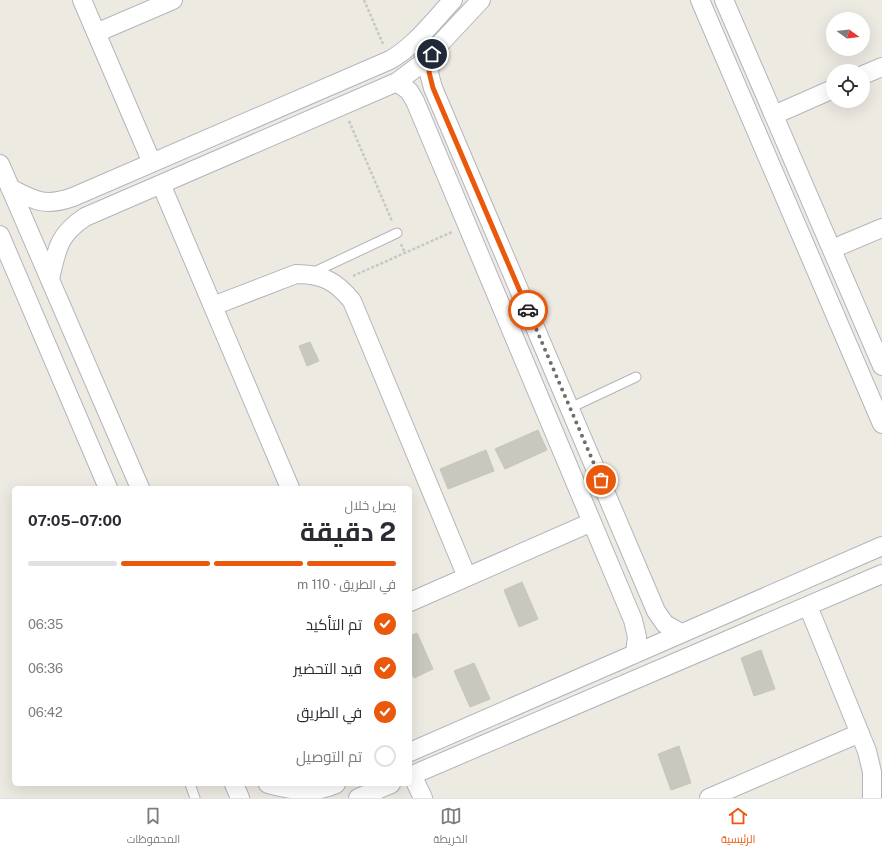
<!DOCTYPE html>
<html lang="ar">
<meta charset="utf-8">
<style>
body{margin:0;font-family:"Public Sans",Cairo,sans-serif;background:#f2f2f3;color:#2b2b33;direction:rtl;height:100vh;display:flex;flex-direction:column;font-size:15px;white-space:nowrap}
*{box-sizing:border-box;margin:0}
p{font-size:13px;color:#7c7c81}
.icon{flex:none;width:22px;height:22px;fill:none;stroke:currentColor;stroke-width:2;stroke-linecap:round;stroke-linejoin:round}
.map{position:relative;flex:1;overflow:hidden;direction:ltr}
.drawer{position:absolute;left:12px;top:486px;width:400px;height:300px;display:flex;flex-direction:column;background:#fff;border-radius:6px;box-shadow:0 4px 16px #0002;direction:rtl}
.drawer>*{flex:none}
.needle{width:26px;rotate:105deg}
.tools{position:absolute;left:826px;top:12px;display:grid;gap:8px}
.tools a{display:grid;place-items:center;width:44px;height:44px;border-radius:50%;background:#fff;box-shadow:0 4px 16px #0002;font-size:20px}
.pin{position:absolute;display:grid;place-items:center;width:34px;height:34px;color:#fff;margin:-17px;border:2px solid #fff;border-radius:50%;box-shadow:0 1px 4px #0007}
.courier{position:absolute;display:grid;place-items:center;width:40px;height:40px;margin:-20px;border:3px solid #ea580c;border-radius:50%;background:#fff;color:#222;box-shadow:0 1px 5px #0007}
.head em{font-style:normal;font-weight:700}
.head div{display:flex;flex-direction:column-reverse}
.head{display:flex;align-items:center;justify-content:space-between;height:68px;padding:0 16px}
h1{font-size:26px;font-weight:700;line-height:30px}
.bar{display:grid;grid-template-columns:repeat(4,1fr);gap:6px 4px;align-content:center;height:48px;padding:0 16px}
.bar i{height:5px;border-radius:3px;background:#e1e1e2}
.bar .on{background:#ea580c}
.bar p{grid-column:span 4}
ol{padding:0 16px;list-style:none}
li{display:flex;align-items:center;gap:12px;height:44px}
li p{margin-inline-start:auto}
li .icon{padding:4px;border-radius:50%;background:#ea580c;color:#fff;stroke-width:4}
li:last-child{color:#7c7c81}
li i{width:22px;height:22px;border:2px solid #e1e1e2;border-radius:50%}
.tab-bar{display:flex;justify-content:space-around;align-items:center;height:56px;border-top:1px solid #e1e1e2;background:#fff;font-size:11px;color:#7c7c81}
.tab-bar a{display:grid;justify-items:center;gap:2px}
.tab-bar .on{color:#ea580c}
.map>svg:first-child{display:block}
.building{fill:#c8c8bf;stroke:#c8c6ba}
.lines{fill:none;stroke-linecap:round;stroke-linejoin:round}
.service-casing{stroke:#b4b4be;stroke-width:11}
.minor-casing{stroke:#b4b4be;stroke-width:20}
.path{stroke:#c8c8c8;stroke-width:2.5;stroke-dasharray:3 2;stroke-linecap:butt}
.service{stroke:#fff;stroke-width:9}
.minor{stroke:#fff;stroke-width:18}
.done{stroke:#6f6e6b;stroke-width:4;stroke-dasharray:0 7.2}
.route{stroke:#ea580c;stroke-width:5}
</style>
<div class="map">
<svg width="882" height="798" viewBox="0 0 882 798">
<rect width="100%" height="100%" fill="#eceae1"/>
<!-- building -->
<path class="building" d="M310,342l9,19 -12,5 -8,-20z
M538,430l9,20 -42,19 -10,-20z
M486,450l8,21 -46,18 -8,-20z
M522,582l16,37 -19,8 -15,-37z
M417,633l16,36 -19,9 -4,-10v-32z
M761,650l14,39 -21,7 -13,-38z
M474,663l16,36 -20,8 -16,-36z
M679,746l12,37 -20,7 -13,-36z"/>
<g class="lines">
<!-- service casing -->
<g class="service-casing">
<path id="service" d="M312,273l85,-40
M570,408l66,-31
M190,784l5,14"/>
</g>
<!-- minor casing -->
<g class="minor-casing">
<path id="minor" d="M82,0l70,163
M700,0l182,424
M724,0l158,366
M96,33l77,-33
M431,54l-2,19 4,15 223,523 9,13 16,9
M863,75l19,-8
M397,82l12,9 6,10 218,519 4,17 -2,17
M774,115l59,-26
M0,164l140,324
M161,184l129,304
M10,188c25,13 35,19 63,9l317,-137c25,-14 43,-39 63,-60
M0,235l108,253
M832,249l50,-21
M50,279c7,-30 8,-44 35,-62l312,-135 24,-18 60,-64
M213,306l83,-32c26,0 40,7 56,27l115,276
M410,602l182,-80
M808,606l59,145 5,21v26
M410,752l472,-206
M412,775l11,23
M410,776l472,-202
M234,784l6,14
M268,784c25,6 43,11 68,0
M358,798l33,-14
M709,798l151,-65"/>
</g>
<!-- path -->
<path class="path" d="M364,0l19,44
M349,121l43,100
M401,244l4,9
M353,276l99,-44"/>
<!-- service -->
<use href="#service" class="service"/>
<!-- minor -->
<use href="#minor" class="minor"/>
</g>
<g class="lines">
<!-- done -->
<path class="done" d="M528,310l73,170"/>
<!-- route -->
<path class="route" d="M432,54l-3,18 4,16 95,222"/>
</g>
</svg>
<div class="tools">
<a><svg class="needle" viewBox="-14 -14 28 28"><path d="M0-13l5 13h-10z" fill="#e53935"/><path d="M0 13l5-13h-10z" fill="#7c7c81"/></svg></a>
<a><svg class="icon" aria-label="locate" viewBox="0 0 24 24"><circle cx="12" cy="12" r="6"/><path d="M12 2v4M12 18v4M2 12h4M18 12h4"/></svg></a>
</div>
<div class="pin" style="left:601px;top:480px;background:#ea580c"><svg class="icon" aria-label="bag" viewBox="0 0 24 24"><path d="M5 8h14l-1 12H6zM9 8a3 3 0 0 1 6 0"/></svg></div>
<div class="pin" style="left:432px;top:54px;background:#1f2937"><svg class="icon" aria-label="home" viewBox="0 0 24 24"><path d="M3 11l9-7 9 7M6 9v11h12V9"/></svg></div>
<div class="courier" style="left:528px;top:310px"><svg class="icon" aria-label="car" viewBox="0 0 24 24"><path d="M5 17H2v-5l4-1 3-4h7l3 4 3 1v5h-3M9 17h6M6 11h13"/><circle cx="7" cy="17" r="2"/><circle cx="17" cy="17" r="2"/></svg></div>
<section class="drawer">
<div class="head"><div><h1>2 دقيقة</h1><p>يصل خلال</p></div><em>07:00–07:05</em></div>
<div class="bar"><i class="on"></i><i class="on"></i><i class="on"></i><i></i><p>في الطريق · 110 m</p></div>
<ol>
<li><svg class="icon" aria-label="check" viewBox="0 0 24 24"><path d="M5 12l5 5 9-10"/></svg>تم التأكيد<p>06:35</p></li>
<li><svg class="icon" aria-label="check" viewBox="0 0 24 24"><path d="M5 12l5 5 9-10"/></svg>قيد التحضير<p>06:36</p></li>
<li><svg class="icon" aria-label="check" viewBox="0 0 24 24"><path d="M5 12l5 5 9-10"/></svg>في الطريق<p>06:42</p></li>
<li><i></i>تم التوصيل</li>
</ol>
</section>
</div>
<nav class="tab-bar">
<a class="on"><svg class="icon" aria-label="home" viewBox="0 0 24 24"><path d="M3 11l9-7 9 7M6 9v11h12V9"/></svg>الرئيسية</a>
<a><svg class="icon" aria-label="map" viewBox="0 0 24 24"><path d="M3 6l6-2 6 2 6-2v14l-6 2-6-2-6 2zM9 4v14M15 6v14"/></svg>الخريطة</a>
<a><svg class="icon" aria-label="saved" viewBox="0 0 24 24"><path d="M7 4h10v16l-5-4-5 4z"/></svg>المحفوظات</a>
</nav>
